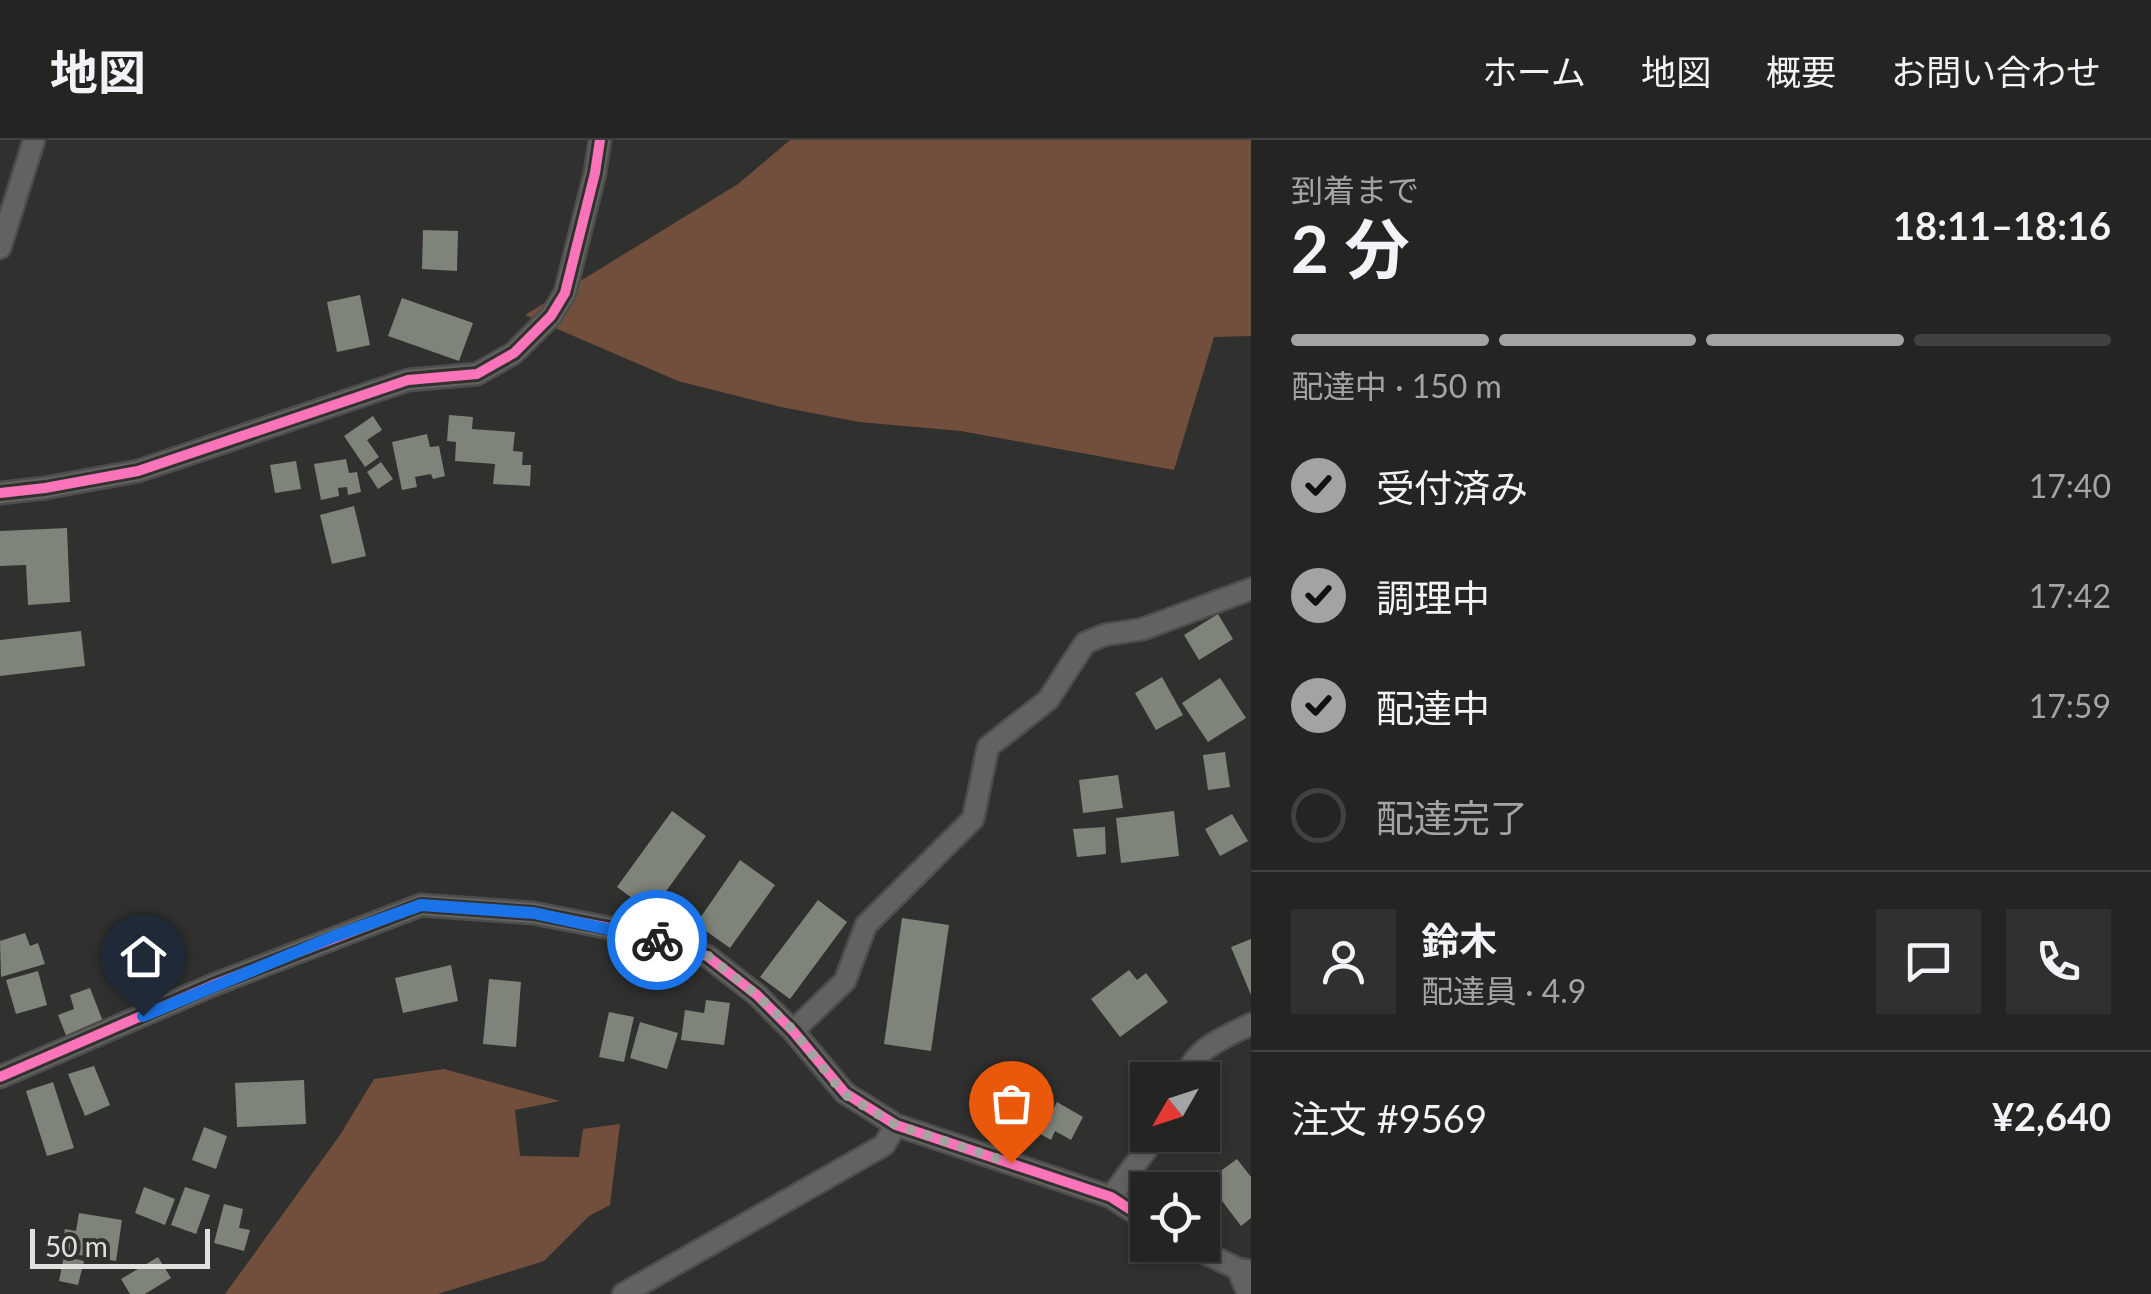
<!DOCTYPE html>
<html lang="ja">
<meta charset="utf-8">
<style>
body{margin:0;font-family:Lato,"Noto Sans JP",sans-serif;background:#303030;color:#f1f3f6;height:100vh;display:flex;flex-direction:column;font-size:38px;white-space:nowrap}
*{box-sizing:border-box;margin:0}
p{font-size:32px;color:#a3a4a6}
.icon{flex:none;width:55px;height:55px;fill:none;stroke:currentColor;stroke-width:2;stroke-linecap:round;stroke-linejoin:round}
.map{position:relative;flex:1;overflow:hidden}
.panel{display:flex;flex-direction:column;background:#242423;width:900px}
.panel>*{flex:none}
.needle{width:65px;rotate:231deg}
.tools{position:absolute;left:1130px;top:922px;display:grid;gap:20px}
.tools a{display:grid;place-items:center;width:90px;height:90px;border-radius:0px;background:#242423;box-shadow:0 2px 8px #0004,0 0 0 2px #414141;font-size:50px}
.scale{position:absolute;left:30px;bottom:25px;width:180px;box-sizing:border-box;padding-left:10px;border:5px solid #e1e1e0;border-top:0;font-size:28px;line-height:35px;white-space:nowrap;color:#e1e1e0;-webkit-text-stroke:8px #31312e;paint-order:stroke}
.pin{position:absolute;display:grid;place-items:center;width:85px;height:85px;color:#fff;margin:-102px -42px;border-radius:50% 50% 50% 0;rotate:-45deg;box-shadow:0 0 10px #0007}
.pin .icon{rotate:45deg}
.courier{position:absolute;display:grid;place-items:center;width:100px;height:100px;margin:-50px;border:8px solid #1a73e8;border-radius:50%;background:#fff;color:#222;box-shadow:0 2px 12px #0007}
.summary em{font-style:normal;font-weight:700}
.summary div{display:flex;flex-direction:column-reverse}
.summary{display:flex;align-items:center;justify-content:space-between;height:170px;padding:0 40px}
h1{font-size:65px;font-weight:700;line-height:75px}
.bar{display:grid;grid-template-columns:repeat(4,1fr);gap:15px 10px;align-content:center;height:120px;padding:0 40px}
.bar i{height:12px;border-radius:8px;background:#414141}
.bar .current{background:#a3a3a2}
.bar p{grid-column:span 4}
.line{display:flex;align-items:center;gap:25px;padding:0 40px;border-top:2px solid #414141}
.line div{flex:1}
.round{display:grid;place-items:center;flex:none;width:105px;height:105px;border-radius:0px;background:#303030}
ol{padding:0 40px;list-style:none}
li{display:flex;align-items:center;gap:30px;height:110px}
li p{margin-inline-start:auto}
li .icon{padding:10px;border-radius:50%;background:#a3a3a2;color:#111;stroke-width:4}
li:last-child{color:#a3a4a6}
li i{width:55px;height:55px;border:5px solid #414141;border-radius:50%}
header{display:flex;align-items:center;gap:60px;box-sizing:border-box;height:140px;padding:0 50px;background:#242423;border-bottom:2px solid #414141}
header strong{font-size:48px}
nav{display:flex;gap:55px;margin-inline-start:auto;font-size:35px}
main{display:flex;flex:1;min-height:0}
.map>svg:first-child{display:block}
.forest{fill:#724f3c}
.building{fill:#7f847b}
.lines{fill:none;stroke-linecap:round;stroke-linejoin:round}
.street-casing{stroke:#4d4d4c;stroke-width:25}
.street{stroke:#626261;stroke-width:20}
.cycleway-casing{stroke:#31312e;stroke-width:16}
.cycleway{stroke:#fb73b8;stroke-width:10}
.done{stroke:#a3a3a2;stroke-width:10;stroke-dasharray:0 18}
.route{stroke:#1a73e8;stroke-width:12}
</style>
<header>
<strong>地図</strong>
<nav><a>ホーム</a><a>地図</a><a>概要</a><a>お問い合わせ</a></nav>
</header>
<main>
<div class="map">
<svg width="1251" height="1154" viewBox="0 0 1251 1154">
<rect width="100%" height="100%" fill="#30302f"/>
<!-- forest -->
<path class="forest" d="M790,0h461v196l-37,1 -40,133 -213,-39 -102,-9 -78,-15 -103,-26 -153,-66 213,-131z
M444,929l116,32 -45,9 5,46 59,1 4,-28 37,-5 -10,81 -21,11 -45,45 -106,33h-213l115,-159 34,-56z"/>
<!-- building -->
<path class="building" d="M423,90l35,1 -1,40 -35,-2z
M360,155l10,50 -33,7 -10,-50z
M402,158l71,25 -14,38 -71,-25z
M449,275l24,2 -1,12 43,3 -2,19 10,1 -1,13h9l-1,21 -37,-2 2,-20 -40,-3 1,-19 -9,-1z
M373,276l9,14 -15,10 12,17 -14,10 -21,-31z
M427,294l3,13 9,-1 6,30 -12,3 -2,-5 -16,3 2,10 -15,3 -10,-48z
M346,319l3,14 8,-1 4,20 -13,3 -1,-8 -9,1 1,8 -18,4 -7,-36z
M296,321l5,28 -26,4 -5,-28z
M381,322l12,17 -15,10 -11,-17z
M354,366l12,50 -34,8 -12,-49z
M67,388l3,74 -42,3 -2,-40 -26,1v-35z
M1218,474l15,25 -34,21 -15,-25z
M81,491l4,35 -85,10v-36z
M1162,537l21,38 -27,15 -21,-37z
M1220,538l26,40 -38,24 -26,-39z
M1225,612l5,35 -22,3 -5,-35z
M1118,635l5,33 -40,5 -4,-33z
M672,671l34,25 -55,76 -34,-25z
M1174,671l5,45 -58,7 -5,-45z
M1232,674l16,27 -28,15 -15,-27z
M1105,687l1,27 -29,3 -4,-28z
M740,720l35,25 -45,63 -34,-24z
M818,760l29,22 -57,77 -30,-22z
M902,778l47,7 -18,126 -47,-7z
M25,793l5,13 8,-3 7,21 -44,13 -1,-36z
M1251,799v56l-20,-48z
M451,825l7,36 -55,12 -8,-35z
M1129,830l8,10 9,-7 22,29 -48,35 -29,-38z
M38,831l9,34 -31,9 -10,-34z
M489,839l32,3 -5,65 -33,-3z
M90,848l14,36 -37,14 -9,-23 16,-6 -4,-14z
M706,860l24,3 -6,42 -43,-5 4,-30 19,3z
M609,872l25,5 -10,45 -25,-5z
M640,882l38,11 -11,36 -37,-11z
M94,926l16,39 -25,11 -17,-42z
M304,940l2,44 -69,3 -2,-44z
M53,942l21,66 -27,8 -21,-65z
M1000,950l49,27 8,-15 26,15 -12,23 -16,-9 -4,9 -14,-8 -5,9 -46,-25z
M204,987l23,9 -11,33 -24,-9z
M1237,1019l14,18v41l-10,8 -34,-45z
M144,1047l31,12 -10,26 -30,-12z
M185,1047l25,8 -14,39 -25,-9z
M224,1064l19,5 -4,19 11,2 -6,21 -30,-8z
M79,1073l43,7 -6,41 -55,-9 4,-23 11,2z
M64,1116l20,5 -6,24 -19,-4z
M158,1117l13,21 -26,16h-15l-9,-15z"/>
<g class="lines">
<!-- street casing -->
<g class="street-casing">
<path id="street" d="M0,108l34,-108
M0,353l45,-5 93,-17 270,-91 69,-6 37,-21 37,-37 14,-23 30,-120 5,-33
M793,891l52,-50 21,-56 107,-106 15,-72 60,-47 37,-57 19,-8 39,-6 108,-40
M0,937l213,-92 208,-80 112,8 97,19 77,24 50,39 36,36 52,62 51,32 215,72 37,24
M1186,940c5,-31 40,-43 65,-56
M1111,1057l46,-62
M1189,1105l49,24 13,2
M1238,1129l10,25
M623,1154l261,-149 12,-20"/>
</g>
<!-- street -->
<use href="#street" class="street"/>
<!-- cycleway casing -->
<g class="cycleway-casing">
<path id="cycleway" d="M0,353l45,-5 93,-17 270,-91 69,-6 37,-21 37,-37 14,-23 30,-120 5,-33
M0,937l213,-92 208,-80 112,8 97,19 77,24 50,39 36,36 52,62 51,32 215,72 37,24"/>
</g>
<!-- cycleway -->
<use href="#cycleway" class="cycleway"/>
</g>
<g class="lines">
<!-- done -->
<path class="done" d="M657,800l51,16 49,39 36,35 51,64 52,31 115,38"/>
<!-- route -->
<path class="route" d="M143,876l192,-80 86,-31 113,8 123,27"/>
</g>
</svg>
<div class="tools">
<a><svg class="needle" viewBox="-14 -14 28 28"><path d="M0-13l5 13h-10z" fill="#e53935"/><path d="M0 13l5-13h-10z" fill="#a3a4a6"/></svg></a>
<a><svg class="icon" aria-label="locate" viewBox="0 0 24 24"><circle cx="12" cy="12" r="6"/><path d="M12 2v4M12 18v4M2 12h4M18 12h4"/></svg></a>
</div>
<div class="scale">50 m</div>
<div class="pin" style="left:1011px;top:1023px;background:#ea580c"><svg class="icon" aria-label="bag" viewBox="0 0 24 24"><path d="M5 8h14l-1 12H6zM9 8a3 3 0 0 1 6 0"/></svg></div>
<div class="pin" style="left:143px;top:876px;background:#1f2937"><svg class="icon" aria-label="home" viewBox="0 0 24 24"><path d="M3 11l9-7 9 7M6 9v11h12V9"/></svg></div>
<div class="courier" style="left:657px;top:800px"><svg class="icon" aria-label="bike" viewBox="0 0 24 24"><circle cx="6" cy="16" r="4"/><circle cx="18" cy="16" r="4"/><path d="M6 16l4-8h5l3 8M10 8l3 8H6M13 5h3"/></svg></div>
</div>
<section class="panel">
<div class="summary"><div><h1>2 分</h1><p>到着まで</p></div><em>18:11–18:16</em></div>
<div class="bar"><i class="current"></i><i class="current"></i><i class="current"></i><i></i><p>配達中 · 150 m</p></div>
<ol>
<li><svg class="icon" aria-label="check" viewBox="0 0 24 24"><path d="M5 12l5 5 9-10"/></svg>受付済み<p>17:40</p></li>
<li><svg class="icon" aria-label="check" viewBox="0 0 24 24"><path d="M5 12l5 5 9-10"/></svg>調理中<p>17:42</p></li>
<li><svg class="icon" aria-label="check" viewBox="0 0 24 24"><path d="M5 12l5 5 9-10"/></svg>配達中<p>17:59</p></li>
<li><i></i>配達完了</li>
</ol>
<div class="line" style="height:180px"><a class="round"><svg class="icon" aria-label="person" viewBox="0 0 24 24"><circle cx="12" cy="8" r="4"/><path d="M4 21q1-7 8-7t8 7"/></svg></a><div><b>鈴木</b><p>配達員 · 4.9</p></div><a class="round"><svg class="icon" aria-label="chat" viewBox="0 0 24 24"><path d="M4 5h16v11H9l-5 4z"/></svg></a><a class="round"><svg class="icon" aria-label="phone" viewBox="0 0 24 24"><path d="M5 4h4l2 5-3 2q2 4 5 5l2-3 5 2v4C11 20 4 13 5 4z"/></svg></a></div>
<div class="line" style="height:130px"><div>注文 #9569</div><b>¥2,640</b></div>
</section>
</main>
